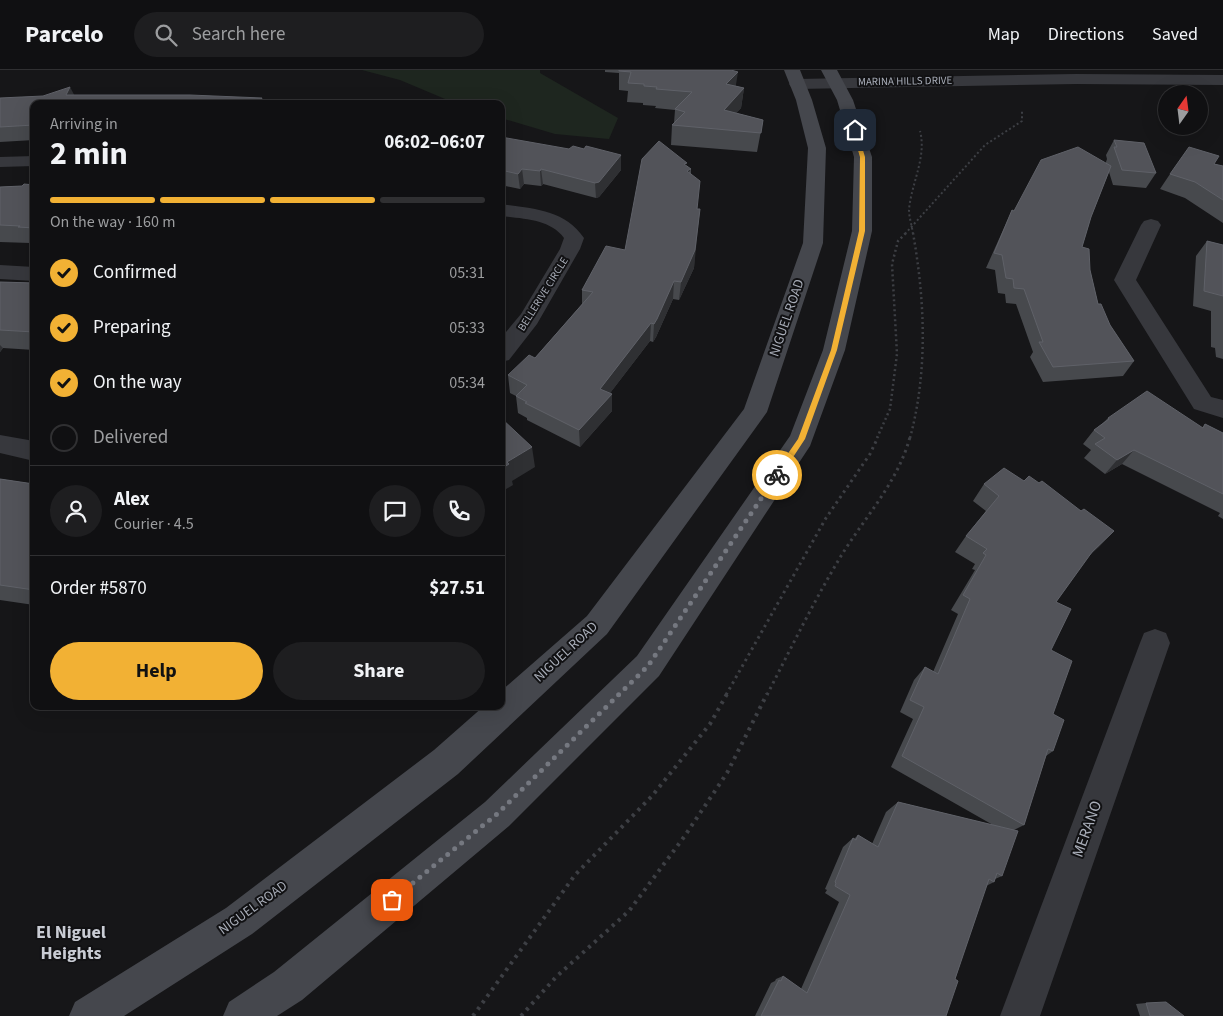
<!DOCTYPE html>
<meta charset="utf-8">
<style>
body{margin:0;font-family:"Source Sans 3",sans-serif;background:#1e1e20;color:#f1f3f6;height:100vh;display:flex;flex-direction:column;font-size:19px;white-space:nowrap}
*{box-sizing:border-box;margin:0}
p{font-size:16px;color:#9c9d9f}
.icon{flex:none;width:28px;height:28px;fill:none;stroke:currentColor;stroke-width:2;stroke-linecap:round;stroke-linejoin:round}
.map{position:relative;flex:1;overflow:hidden}
.drawer{position:absolute;left:30px;top:30px;width:475px;height:610px;display:flex;flex-direction:column;background:#101012;border-radius:10px;box-shadow:0 5px 20px #0002,0 0 0 1px #303032}
.drawer>*{flex:none}
.needle{width:32px;rotate:14deg}
.tools{position:absolute;left:1158px;top:15px;display:grid;gap:10px}
.tools a{display:grid;place-items:center;width:50px;height:50px;border-radius:50%;background:#101012;box-shadow:0 5px 20px #0002,0 0 0 1px #303032;font-size:25px}
.pin{position:absolute;display:grid;place-items:center;width:42px;height:42px;color:#fff;margin:-21px;border-radius:10px;box-shadow:0 2px 8px #0006}
.courier{position:absolute;display:grid;place-items:center;width:50px;height:50px;margin:-25px;border:4px solid #f2b134;border-radius:50%;background:#fff;color:#222;box-shadow:0 1px 6px #0007}
.overview em{font-style:normal;font-weight:700}
.overview div{display:flex;flex-direction:column-reverse}
.overview{display:flex;align-items:center;justify-content:space-between;height:85px;padding:0 20px}
h1{font-size:32px;font-weight:700;line-height:38px}
.bar{display:grid;grid-template-columns:repeat(4,1fr);gap:8px 5px;align-content:center;height:60px;padding:0 20px}
.bar i{height:6px;border-radius:4px;background:#303032}
.bar .current{background:#f2b134}
.bar p{grid-column:span 4}
.line{display:flex;align-items:center;gap:12px;padding:0 20px;border-top:1px solid #303032}
.line div{flex:1}
.round{display:grid;place-items:center;flex:none;width:52px;height:52px;border-radius:26px;background:#1e1e20}
ol{padding:0 20px;list-style:none}
li{display:flex;align-items:center;gap:15px;height:55px}
li p{margin-inline-start:auto}
li .icon{padding:5px;border-radius:50%;background:#f2b134;color:#111;stroke-width:4}
li:last-child{color:#9c9d9f}
li i{width:28px;height:28px;border:2px solid #303032;border-radius:50%}
.primary-button{display:flex;gap:10px;margin-top:auto;padding:10px 20px}
.primary-button a{flex:1;height:58px;border-radius:30px;background:#f2b134;color:#111;font-size:20px;font-weight:700;line-height:58px;text-align:center}
.primary-button a+a{background:#1e1e20;color:#f1f3f6}
header{display:flex;align-items:center;gap:30px;box-sizing:border-box;height:70px;padding:0 25px;background:#101012;border-bottom:1px solid #303032}
header strong{font-size:24px}
nav{display:flex;gap:28px;margin-inline-start:auto;font-size:18px}
.search{width:350px;height:45px;background:#1e1e20;display:flex;align-items:center;gap:12px;box-sizing:border-box;padding:0 18px;border-radius:28px;color:#9c9d9f;font-size:19px}
.map>svg:first-child{display:block}
.green{fill:#1e261f}
.lines{fill:none;stroke-linecap:round;stroke-linejoin:round}
.path-far3{stroke:#3d3f44;stroke-width:2;stroke-dasharray:2 2.5;stroke-linecap:butt}
.path-far2{stroke:#3d3f44;stroke-width:2.5;stroke-dasharray:2 3;stroke-linecap:butt}
.path-far1{stroke:#3d3f44;stroke-width:3;stroke-dasharray:2.5 4;stroke-linecap:butt}
.path{stroke:#3d3f44;stroke-width:4;stroke-dasharray:3 5;stroke-linecap:butt}
.minor{fill:#37383d;fill-rule:evenodd}
.tertiary{fill:#37383d;fill-rule:evenodd}
.secondary{fill:#45474d;fill-rule:evenodd}
.wall{fill:#47494d}
.shaded-wall{fill:#2f3033}
.building{fill:#525359;stroke:#5f6168}
.route{fill:#f2b134}
.done{stroke:#757880;stroke-width:5;stroke-dasharray:0 9}
.labels{text-anchor:middle;dominant-baseline:central;stroke-width:4;stroke-linejoin:round;paint-order:stroke}
.far-street-label{font-size:11px;fill:#a8adb8;stroke:#111113}
.street-label{font-size:14px;fill:#a8adb8;stroke:#111113}
.near-street-label{font-size:16px;fill:#a8adb8;stroke:#111113}
.near-neighbourhood-label{font-size:18px;font-weight:bold;fill:#c9ccd4;stroke:#111113}
</style>
<header>
<strong>Parcelo</strong>
<div class="search"><svg class="icon" aria-label="search" viewBox="0 0 24 24"><circle cx="10" cy="10" r="6"/><path d="M15 15l6 6"/></svg>Search here</div>
<nav><a>Map</a><a>Directions</a><a>Saved</a></nav>
</header>
<div class="map">
<svg width="1223" height="946" viewBox="0 0 1223 946">
<rect width="100%" height="100%" fill="#161618"/>
<!-- green -->
<path class="green" d="M362,0h178v3l78,45 -9,21 -54,-5 -54,-16v-14h-44l-57,-24z"/>
<g class="lines">
<!-- path-far3 -->
<path class="path-far3" d="M905,164l80,-89 37,-24v-11
M913,164c-1,-8 -4,-17 -4,-24 2,-26 18,-53 11,-79"/>
<!-- path-far2 -->
<path class="path-far2" d="M877,368l13,-29 7,-55 -5,-90 6,-23 8,-8
M910,368c18,-67 15,-137 3,-205"/>
<!-- path-far1 -->
<path class="path-far1" d="M726,625l100,-177 44,-64 8,-17
M767,625c24,-47 47,-94 74,-139 24,-39 57,-74 69,-119"/>
<!-- path -->
<path class="path" d="M473,946l102,-141 77,-79 58,-72 17,-30
M521,946l35,-39 73,-66 55,-74 43,-64 40,-79"/>
<!-- minor -->
<path class="minor" d="M34,86v10l-34,1v-10z
M501,134c32,5 63,5 83,34l-4,11 -43,75 -28,36 -8,2v-24l20,-24 39,-65 4,-11c-14,-19 -41,-19 -63,-22z
M1151,149l7,2 3,4 -25,55 75,117 12,3v18l-29,-9 -80,-129 27,-55 3,-4z
M0,195l34,2v14l-34,-2z
M0,365l34,6v20l-34,-8z
M1155,559l11,4 4,10 -130,373h-40l140,-373 4,-10z"/>
<!-- tertiary -->
<path class="tertiary" d="M1076,4l147,1v10l-147,-1 -279,5 -6,-2 -2,-3 2,-3 6,-2z"/>
<!-- secondary -->
<path class="secondary" d="M784,0h16l12,30 14,48 -3,95 -56,169 -160,222 -149,140 -206,160 -128,82h-55l6,-14 151,-94 208,-158 50,-44h17v-15l86,-75 157,-207 59,-166 5,-95 -12,-48z
M821,0h16l16,30 19,57v74l-27,119 -35,96 -151,230 -150,150 -207,174 -25,16h-54l6,-14 45,-30 211,-170 152,-146 153,-220 33,-86 29,-119 2,-74 -17,-57z"/>
</g>
<!-- wall -->
<path class="wall" d="M605,0h126l5,16 8,2 -3,20 -5,5 27,7 -6,32 -86,-7 1,-20 2,-2 1,-13 -20,-2 1,-2 -13,-1v-2l-16,-1 1,-11 -9,-1v-17l-14,-1z
M0,28l34,6v36l-34,2z
M501,61l5,7 115,32 -22,27 -3,1 -53,-14 -2,2 -17,-2 -4,5 -19,-4z
M1114,70l42,33 -10,15 -33,-3 -4,-13 -18,45 -9,30 8,23 8,34 12,21 24,36 -11,15 -80,6 -13,-25 3,-5 -17,-48 -10,-1 -1,-9 -7,-1 -3,-23 -9,-2 26,-58 2,1 92,-47v-2l1,-3 -1,-4z
M1214,94l9,2v57l-38,-25 -25,-9 10,-15z
M691,99v4l6,36 -3,59 -15,32 -6,-1 -17,38 -3,5 -3,-1 -40,52 2,18 -32,36 -53,-27v-2l-9,-5 -2,-17 -6,-3 -2,-18 27,-17 47,-54v-14l43,-40z
M34,115v59h-3l-1,-1 -30,-1v-55l22,-1z
M1207,171l16,4v116v-2l-7,-2 -1,-9 -4,-1v-36l-18,-5 3,-50z
M0,212l34,1v67l-31,-2 -3,4z
M1108,348l94,10 3,-4 18,9v86l-5,-3 2,-3 -98,-49 -17,10 -21,-16 7,-8 -8,-6 11,-14 9,-7z
M0,409l34,5v121l-34,-5z
M1024,411l57,30 33,20 -26,26 -32,45 -5,48 2,64v37l-7,5 -22,69 -10,5 -12,46 -7,3 -1,3 -8,4 -31,93 -9,37h-191l16,-33 4,-2 1,-2 7,-3 18,13 38,-87 -14,-9 2,-3 -2,-1 18,-42 10,-9 1,1 4,-4 14,9 14,-32 12,-10 95,23 -102,-58 22,-48 -13,-7 14,-32 11,-13 8,5 25,-58 -7,-4 24,-40 -3,-1 3,-5 -20,-12 11,-16 20,-25 -13,-10 11,-17z
M1146,933l38,13h-44l-4,-12z"/>
<!-- shaded-wall -->
<path class="shaded-wall" d="M738,2l-3,19 -9,-7z
M70,17l8,15 -12,-7z
M744,18l-3,20 -19,22 2,-20z
M505,61l2,15 -6,-10z
M621,85v15l-22,27 -3,1 -1,-15z
M522,99l2,15 -4,5 -2,-15z
M541,99l2,15 -2,2 -1,-15z
M700,139l-6,59 -15,32 2,-18z
M674,211l-1,18 -17,38 -3,5 1,-18z
M651,253l-1,18 -49,64 11,-11v17l-32,36 -1,-17 21,-41z
M0,275l3,3 -3,4z
M532,377l3,20 -23,14 1,4 -12,7v-23l6,-7z
M1134,380l-12,14 -17,10 12,-14z
M1114,461l-15,16 -22,20 15,-15z"/>
<!-- building -->
<path class="building" d="M619,0h112l7,2 -12,12 18,4 -20,22 39,10 -2,13 -89,-8 13,-13 -10,-3 17,-17 -36,-3 1,-2 -13,-1v-2l-16,-1 3,-11 -12,-1z
M70,17l-4,8h124l72,3 -1,2 28,4h-255v21l-34,2v-29l43,-2z
M501,61h4l-4,5z
M501,67l68,12 4,-3 11,3 2,-3 35,9 -22,27 -4,1 -54,-14 -1,2 -18,-2 -4,5 -17,-4z
M1114,70l30,3 12,30 -34,-3 -8,-23h3z
M659,71l28,22 -3,1 7,5 -4,2 13,10 -3,28h3l-5,41 -14,32 -7,-1 -17,38 -3,5 -3,-1 -51,66 12,5 -33,36 -54,-27 2,-1 -11,-6 11,-11 -19,-10 21,-20 6,3 58,-66 -11,-2 24,-44 19,4 17,-91z
M1078,77l33,19 -20,51 -9,30 7,2 1,21 8,34h3l9,21 24,36 -81,6 -14,-25h4l-19,-53 -10,-1 -1,-9 -7,-1 -4,-23 -8,-2 18,-43 2,1 27,-51z
M1189,77l30,9 -5,8 9,2v34l-28,-18 -25,-8z
M24,114l10,1v43l-16,-1 2,-1 -20,-1v-38l22,-1z
M1207,171l16,4v51l-19,-5z
M0,212l34,1v49l-34,-2z
M1147,321l56,37 2,-4 18,9v61l-89,-44 -17,10 -22,-16 10,-6 -11,-8 15,-11 -1,-1z
M501,348l31,29 -25,15 2,2 -8,5z
M1004,398l20,13 5,-5 10,7 3,-2 39,30 3,-2 30,22 -22,21 -36,50 15,7 -20,41 21,11 -19,53 11,6 -11,31 -5,-2 -24,76 -122,-69 22,-49 -14,-7 15,-33 13,7 32,-75 -7,-4 23,-40 -3,-2 4,-4 -21,-13 33,-40 -15,-12z
M0,409l34,5v2l-4,4 4,1v99l-34,-5z
M898,732l120,29 -16,45 -5,-3 -3,9 -5,-3 -34,100 3,2 -12,35h-185l18,-36 2,1 2,-5 24,17 43,-98 -15,-9 1,-3 -1,-1 18,-44 3,2 2,-5 20,12z
M1166,932l18,14h-34l-4,-13z"/>
<!-- route -->
<path class="route" d="M855,59l2,1 8,27v74l-28,119 -32,89 -25,38 -3,1 -4,-3 25,-36 33,-89 28,-119 1,-74 -8,-27z"/>
<g class="lines">
<!-- done -->
<path class="done" d="M392,830l105,-86 151,-148 129,-191"/>
</g>
<g class="labels">
<!-- far-street labels -->
<g class="far-street-label">
<text transform="translate(905 11) rotate(-1)">MARINA HILLS DRIVE</text>
<text transform="translate(543 224) rotate(-58)">BELLERIVE CIRCLE</text>
</g>
<!-- street labels -->
<g class="street-label">
<text transform="translate(787 248) rotate(-71)">NIGUEL ROAD</text>
<text transform="translate(566 582) rotate(-43)">NIGUEL ROAD</text>
<text transform="translate(253 838) rotate(-36)">NIGUEL ROAD</text>
</g>
<!-- near-street labels -->
<g class="near-street-label">
<text transform="translate(1087 759) rotate(-70)">MERANO</text>
</g>
<!-- near-neighbourhood labels -->
<g class="near-neighbourhood-label">
<text x="71" y="862">El Niguel<tspan x="71" dy="21">Heights</tspan></text>
</g>
</g>
</svg>
<div class="tools">
<a><svg class="needle" viewBox="-14 -14 28 28"><path d="M0-13l5 13h-10z" fill="#e53935"/><path d="M0 13l5-13h-10z" fill="#9c9d9f"/></svg></a>
</div>
<div class="pin" style="left:392px;top:830px;background:#ea580c"><svg class="icon" aria-label="bag" viewBox="0 0 24 24"><path d="M5 8h14l-1 12H6zM9 8a3 3 0 0 1 6 0"/></svg></div>
<div class="pin" style="left:855px;top:60px;background:#1f2937"><svg class="icon" aria-label="home" viewBox="0 0 24 24"><path d="M3 11l9-7 9 7M6 9v11h12V9"/></svg></div>
<div class="courier" style="left:777px;top:405px"><svg class="icon" aria-label="bike" viewBox="0 0 24 24"><circle cx="6" cy="16" r="4"/><circle cx="18" cy="16" r="4"/><path d="M6 16l4-8h5l3 8M10 8l3 8H6M13 5h3"/></svg></div>
<section class="drawer">
<div class="overview"><div><h1>2 min</h1><p>Arriving in</p></div><em>06:02–06:07</em></div>
<div class="bar"><i class="current"></i><i class="current"></i><i class="current"></i><i></i><p>On the way · 160 m</p></div>
<ol>
<li><svg class="icon" aria-label="check" viewBox="0 0 24 24"><path d="M5 12l5 5 9-10"/></svg>Confirmed<p>05:31</p></li>
<li><svg class="icon" aria-label="check" viewBox="0 0 24 24"><path d="M5 12l5 5 9-10"/></svg>Preparing<p>05:33</p></li>
<li><svg class="icon" aria-label="check" viewBox="0 0 24 24"><path d="M5 12l5 5 9-10"/></svg>On the way<p>05:34</p></li>
<li><i></i>Delivered</li>
</ol>
<div class="line" style="height:90px"><a class="round"><svg class="icon" aria-label="person" viewBox="0 0 24 24"><circle cx="12" cy="8" r="4"/><path d="M4 21q1-7 8-7t8 7"/></svg></a><div><b>Alex</b><p>Courier · 4.5</p></div><a class="round"><svg class="icon" aria-label="chat" viewBox="0 0 24 24"><path d="M4 5h16v11H9l-5 4z"/></svg></a><a class="round"><svg class="icon" aria-label="phone" viewBox="0 0 24 24"><path d="M5 4h4l2 5-3 2q2 4 5 5l2-3 5 2v4C11 20 4 13 5 4z"/></svg></a></div>
<div class="line" style="height:65px"><div>Order #5870</div><b>$27.51</b></div>
<div class="primary-button"><a>Help</a><a>Share</a></div>
</section>
</div>
